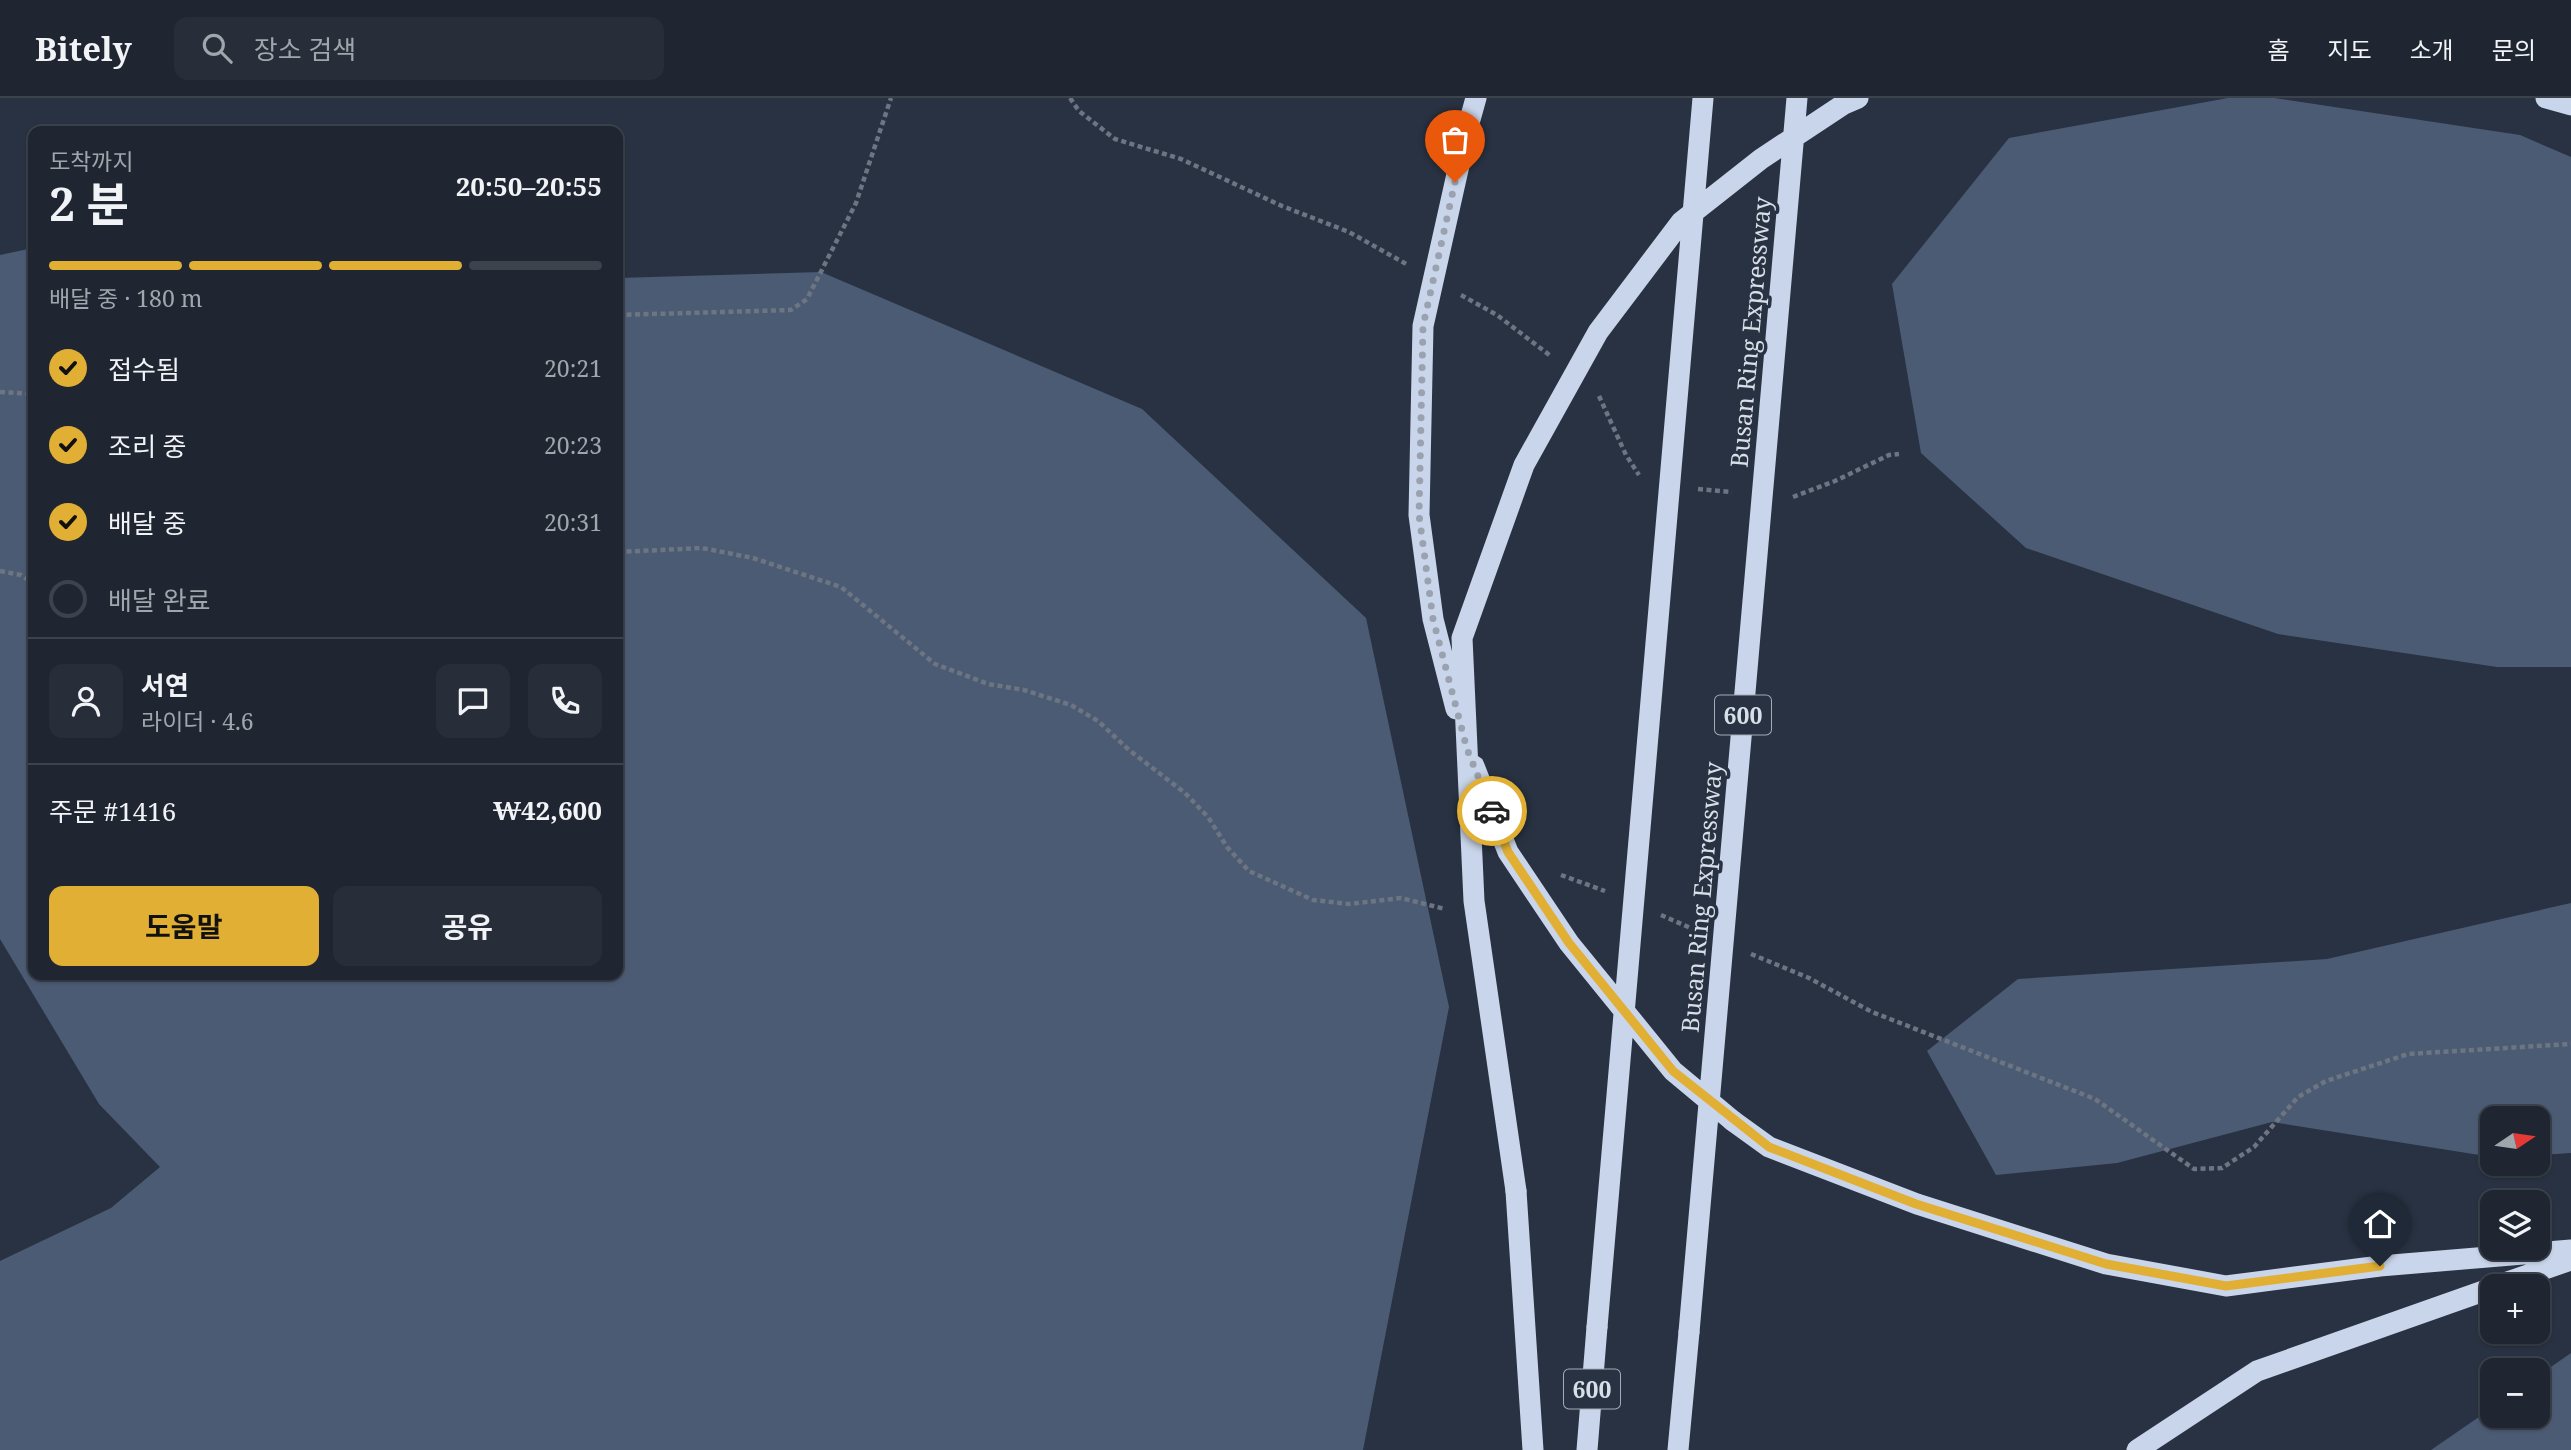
<!DOCTYPE html>
<html lang="ko">
<meta charset="utf-8">
<style>
body{margin:0;font-family:"Noto Serif","Noto Sans KR",serif;background:#272e3a;color:#f1f3f6;height:100vh;display:flex;flex-direction:column;font-size:26px;white-space:nowrap}
*{box-sizing:border-box;margin:0}
p{font-size:23px;color:#a1a5ac}
.icon{flex:none;width:38px;height:38px;fill:none;stroke:currentColor;stroke-width:2;stroke-linecap:round;stroke-linejoin:round}
.map{position:relative;flex:1;overflow:hidden}
.details{position:absolute;left:28px;top:28px;width:595px;height:854px;display:flex;flex-direction:column;background:#1f2632;border-radius:14px;box-shadow:0 2px 5px #0004,0 0 0 2px #3c434d}
.details>*{flex:none}
.needle{width:46px;rotate:77deg}
.buttons{position:absolute;left:2480px;top:1008px;display:grid;gap:14px}
.buttons a{display:grid;place-items:center;width:70px;height:70px;border-radius:14px;background:#1f2632;box-shadow:0 2px 5px #0004,0 0 0 2px #3c434d;font-size:35px}
.pin{position:absolute;display:grid;place-items:center;width:60px;height:60px;color:#fff;margin:-72px -30px;border-radius:50% 50% 50% 0;rotate:-45deg;box-shadow:0 0 7px #0007}
.pin .icon{rotate:45deg}
.courier{position:absolute;display:grid;place-items:center;width:70px;height:70px;margin:-35px;border:5px solid #e1af34;border-radius:50%;background:#fff;color:#222;box-shadow:0 2px 9px #0007}
.head em{font-style:normal;font-weight:700}
.head div{display:flex;flex-direction:column-reverse}
.head{display:flex;align-items:center;justify-content:space-between;height:119px;padding:0 21px}
h1{font-size:46px;font-weight:700;line-height:52px}
.bar{display:grid;grid-template-columns:repeat(4,1fr);gap:10px 7px;align-content:center;height:84px;padding:0 21px}
.bar i{height:9px;border-radius:5px;background:#3c434d}
.bar .current{background:#e1af34}
.bar p{grid-column:span 4}
.line{display:flex;align-items:center;gap:18px;padding:0 21px;border-top:2px solid #3c434d}
.line div{flex:1}
.round{display:grid;place-items:center;flex:none;width:74px;height:74px;border-radius:14px;background:#272e3a}
ol{padding:0 21px;list-style:none}
li{display:flex;align-items:center;gap:21px;height:77px}
li p{margin-inline-start:auto}
li .icon{padding:7px;border-radius:50%;background:#e1af34;color:#111;stroke-width:4}
li:last-child{color:#a1a5ac}
li i{width:38px;height:38px;border:4px solid #3c434d;border-radius:50%}
.primary-button{display:flex;gap:14px;margin-top:auto;padding:14px 21px}
.primary-button a{flex:1;height:80px;border-radius:14px;background:#e1af34;color:#111;font-size:28px;font-weight:700;line-height:80px;text-align:center}
.primary-button a+a{background:#272e3a;color:#f1f3f6}
header{display:flex;align-items:center;gap:42px;box-sizing:border-box;height:98px;padding:0 35px;background:#1f2632;border-bottom:2px solid #3c434d}
header strong{font-size:33px}
nav{display:flex;gap:38px;margin-inline-start:auto;font-size:24px}
.search{width:490px;height:63px;background:#272e3a;display:flex;align-items:center;gap:18px;box-sizing:border-box;padding:0 24px;border-radius:14px;color:#a1a5ac;font-size:26px}
.map>svg:first-child{display:block}
.green{fill:#4c5b74}
.lines{fill:none;stroke-linecap:round;stroke-linejoin:round}
.path{stroke:#6d7583;stroke-width:4.5;stroke-dasharray:5 3.5;stroke-linecap:butt}
.highway{stroke:#c9d5ea;stroke-width:21}
.highway-bridge{stroke:#c9d5ea;stroke-width:21}
.done{stroke:#9ba2af;stroke-width:7;stroke-dasharray:0 12.6}
.route{stroke:#e1af34;stroke-width:9}
.labels{text-anchor:middle;dominant-baseline:central;stroke-width:7;stroke-linejoin:round;paint-order:stroke}
.shield{fill:#293242;stroke:#a4abb7;stroke-width:2}
.shield-label{font-size:23px;font-weight:bold;fill:#d8dfe9}
.street-label{font-size:24px;fill:#d8dfe9;stroke:#293242}
</style>
<header>
<strong>Bitely</strong>
<div class="search"><svg class="icon" aria-label="search" viewBox="0 0 24 24"><circle cx="10" cy="10" r="6"/><path d="M15 15l6 6"/></svg>장소 검색</div>
<nav><a>홈</a><a>지도</a><a>소개</a><a>문의</a></nav>
</header>
<div class="map">
<svg width="2571" height="1352" viewBox="0 0 2571 1352">
<rect width="100%" height="100%" fill="#293242"/>
<!-- green -->
<path class="green" d="M2228,0h46l246,37 51,22v510h-74l-219,-33 -252,-86 -105,-95 -29,-169 117,-146z
M33,150v727h585v-697l203,-6 321,137 224,209 83,389 -86,443h-1363v-189l111,-53 49,-41 -61,-63 -99,-165v-684z
M2571,805v250l-33,2v-37h-46v39l-220,-35 -155,41 -121,12 -69,-124 91,-72 309,-20z
M2571,1255v97h-140l61,-42v8h46v-40z"/>
<g class="lines">
<!-- path -->
<path class="path" d="M1070,0l9,13 36,28 66,20 101,47 67,26 59,33
M1461,197l36,20 55,42
M618,217l173,-5 16,-11 49,-96 35,-105
M0,294l33,2
M1599,298l27,59 13,20
M1698,391l34,3
M1793,399l42,-16 54,-26 10,-1
M618,454l84,-4 51,10 88,29 94,77 53,20 36,6 47,15 27,16 31,29 56,43 23,24 19,30 22,24 64,29 36,4 52,-6 44,11
M0,473l21,4 12,8
M1561,777l44,16
M1661,817l34,15
M1751,856l58,24 63,34 223,87 99,70 28,-1 32,-21 44,-50 28,-16 82,-27 163,-10"/>
<!-- highway -->
<path class="highway" d="M2546,0l25,7
M1733,1023l36,26 148,57 189,60 120,22 154,-20 191,-16
M1516,1093l17,259
M2496,1188l75,-26
M1587,1352l10,-123
M1678,1352l11,-118
M2137,1352l120,-79 235,-83"/>
<!-- highway-bridge -->
<path class="highway-bridge" d="M1456,611l-23,-90 -14,-104 4,-189 43,-192 10,-36
M1474,668l34,86 61,91 104,128 60,50
M1516,1093l-42,-290 -12,-263 62,-173 74,-133 83,-110 80,-63 83,-55 14,-6
M1597,1229l106,-1229
M1689,1234l108,-1234"/>
</g>
<g class="lines">
<!-- done -->
<path class="done" d="M1455,84l-32,144 -4,189 14,104 34,130 25,62"/>
<!-- route -->
<path class="route" d="M1492,713l16,41 61,91 104,128 96,76 147,57 190,60 120,22 154,-20"/>
</g>
<g class="labels">
<!-- shield labels -->
<g class="shield">
<rect x="1715" y="597.5" width="56" height="39" rx="5"/>
<rect x="1564" y="1271.5" width="56" height="39" rx="5"/>
</g>
<g class="shield-label">
<text x="1743" y="617">600</text>
<text x="1592" y="1291">600</text>
</g>
<!-- street labels -->
<g class="street-label">
<text transform="translate(1750 234) rotate(-85)">Busan Ring Expressway</text>
<text transform="translate(1701 799) rotate(-85)">Busan Ring Expressway</text>
</g>
</g>
</svg>
<div class="buttons">
<a><svg class="needle" viewBox="-14 -14 28 28"><path d="M0-13l5 13h-10z" fill="#e53935"/><path d="M0 13l5-13h-10z" fill="#a1a5ac"/></svg></a>
<a><svg class="icon" aria-label="layers" viewBox="0 0 24 24"><path d="M12 4l9 5-9 5-9-5zM3 14l9 5 9-5"/></svg></a>
<a>+</a>
<a>−</a>
</div>
<div class="pin" style="left:1455px;top:84px;background:#ea580c"><svg class="icon" aria-label="bag" viewBox="0 0 24 24"><path d="M5 8h14l-1 12H6zM9 8a3 3 0 0 1 6 0"/></svg></div>
<div class="pin" style="left:2380px;top:1168px;background:#1f2937"><svg class="icon" aria-label="home" viewBox="0 0 24 24"><path d="M3 11l9-7 9 7M6 9v11h12V9"/></svg></div>
<div class="courier" style="left:1492px;top:713px"><svg class="icon" aria-label="car" viewBox="0 0 24 24"><path d="M5 17H2v-5l4-1 3-4h7l3 4 3 1v5h-3M9 17h6M6 11h13"/><circle cx="7" cy="17" r="2"/><circle cx="17" cy="17" r="2"/></svg></div>
<section class="details">
<div class="head"><div><h1>2 분</h1><p>도착까지</p></div><em>20:50–20:55</em></div>
<div class="bar"><i class="current"></i><i class="current"></i><i class="current"></i><i></i><p>배달 중 · 180 m</p></div>
<ol>
<li><svg class="icon" aria-label="check" viewBox="0 0 24 24"><path d="M5 12l5 5 9-10"/></svg>접수됨<p>20:21</p></li>
<li><svg class="icon" aria-label="check" viewBox="0 0 24 24"><path d="M5 12l5 5 9-10"/></svg>조리 중<p>20:23</p></li>
<li><svg class="icon" aria-label="check" viewBox="0 0 24 24"><path d="M5 12l5 5 9-10"/></svg>배달 중<p>20:31</p></li>
<li><i></i>배달 완료</li>
</ol>
<div class="line" style="height:126px"><a class="round"><svg class="icon" aria-label="person" viewBox="0 0 24 24"><circle cx="12" cy="8" r="4"/><path d="M4 21q1-7 8-7t8 7"/></svg></a><div><b>서연</b><p>라이더 · 4.6</p></div><a class="round"><svg class="icon" aria-label="chat" viewBox="0 0 24 24"><path d="M4 5h16v11H9l-5 4z"/></svg></a><a class="round"><svg class="icon" aria-label="phone" viewBox="0 0 24 24"><path d="M5 4h4l2 5-3 2q2 4 5 5l2-3 5 2v4C11 20 4 13 5 4z"/></svg></a></div>
<div class="line" style="height:91px"><div>주문 #1416</div><b>₩42,600</b></div>
<div class="primary-button"><a>도움말</a><a>공유</a></div>
</section>
</div>
